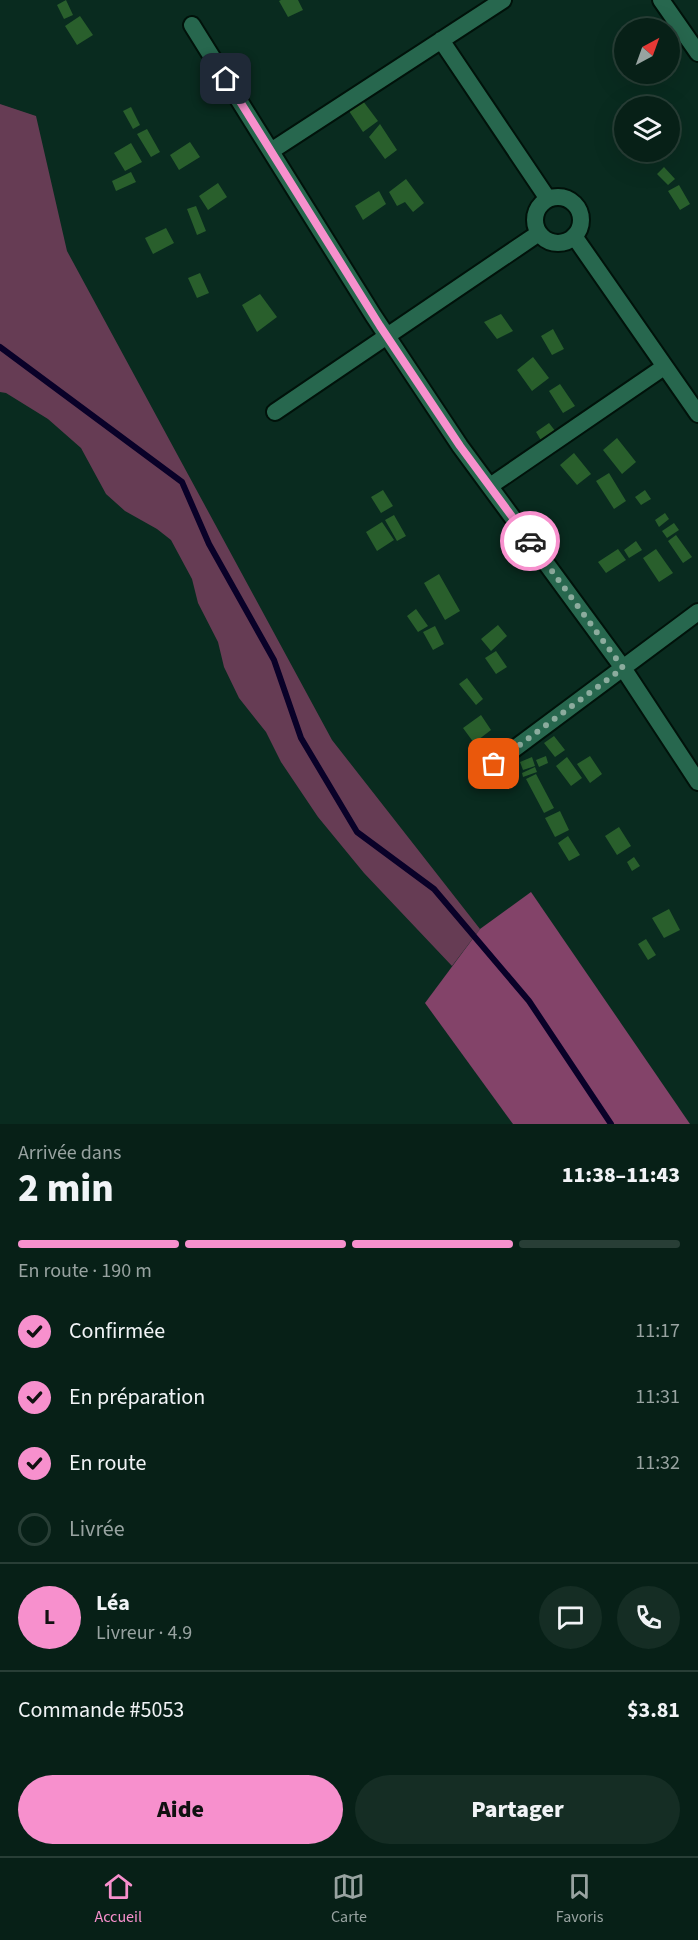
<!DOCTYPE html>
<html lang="fr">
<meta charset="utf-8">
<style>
body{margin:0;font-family:"Source Sans 3",sans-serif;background:#152d24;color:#f1f3f6;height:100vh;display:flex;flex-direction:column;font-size:22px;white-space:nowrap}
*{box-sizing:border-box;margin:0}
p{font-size:20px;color:#98a3a1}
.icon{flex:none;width:33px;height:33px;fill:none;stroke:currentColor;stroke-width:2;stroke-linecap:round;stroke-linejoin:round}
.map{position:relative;height:1124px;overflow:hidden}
.panel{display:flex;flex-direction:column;background:#072017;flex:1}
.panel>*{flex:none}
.needle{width:39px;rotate:41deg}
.buttons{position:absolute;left:614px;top:18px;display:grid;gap:12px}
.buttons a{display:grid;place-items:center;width:66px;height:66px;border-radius:50%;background:#072017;box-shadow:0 6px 24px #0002,0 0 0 2px #283e36;font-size:30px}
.pin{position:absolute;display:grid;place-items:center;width:51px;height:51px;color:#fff;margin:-26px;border-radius:12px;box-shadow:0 3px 9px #0006}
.courier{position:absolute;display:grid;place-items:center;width:60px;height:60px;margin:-30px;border:4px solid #f790cd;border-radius:50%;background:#fff;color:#222;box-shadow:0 2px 8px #0007}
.summary em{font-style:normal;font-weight:800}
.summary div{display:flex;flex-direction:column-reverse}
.summary{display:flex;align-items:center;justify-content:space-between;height:102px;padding:0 18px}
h1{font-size:39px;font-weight:800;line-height:45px}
.bar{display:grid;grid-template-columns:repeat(4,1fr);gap:9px 6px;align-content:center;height:72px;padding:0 18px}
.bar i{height:8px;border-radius:4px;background:#283e36}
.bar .on{background:#f790cd}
.bar p{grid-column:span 4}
.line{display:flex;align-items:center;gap:15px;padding:0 18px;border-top:2px solid #283e36}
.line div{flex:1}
.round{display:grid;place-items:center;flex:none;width:63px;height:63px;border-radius:32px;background:#152d24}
ol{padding:0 18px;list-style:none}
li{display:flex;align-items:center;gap:18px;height:66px}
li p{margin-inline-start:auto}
li .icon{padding:6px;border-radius:50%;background:#f790cd;color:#111;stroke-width:4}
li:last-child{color:#98a3a1}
li i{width:33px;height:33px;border:3px solid #283e36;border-radius:50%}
.action{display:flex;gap:12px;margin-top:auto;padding:12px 18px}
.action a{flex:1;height:69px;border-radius:36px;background:#f790cd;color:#111;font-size:24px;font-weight:800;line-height:69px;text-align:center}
.action a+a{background:#152d24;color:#f1f3f6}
.menu{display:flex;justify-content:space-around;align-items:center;height:84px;border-top:2px solid #283e36;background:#072017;font-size:16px;color:#98a3a1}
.menu a{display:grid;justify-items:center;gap:3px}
.menu .on{color:#f790cd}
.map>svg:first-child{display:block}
.green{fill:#663c54}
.forest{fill:#834369}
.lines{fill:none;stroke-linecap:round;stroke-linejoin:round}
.stream{stroke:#090128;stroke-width:6}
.building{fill:#295f2c}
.street-casing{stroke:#01120a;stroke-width:20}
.street{stroke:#27674e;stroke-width:16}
.done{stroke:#8cac9e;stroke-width:6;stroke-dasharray:0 10.8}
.route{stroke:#f790cd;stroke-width:8}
</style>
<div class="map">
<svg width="698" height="1124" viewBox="0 0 698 1124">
<rect width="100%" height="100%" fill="#092b1f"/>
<!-- green -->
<path class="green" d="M0,104l36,12 31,135 265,489 148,189 -28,37 -88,-93 -46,-56 -37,-55 -15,-30 -27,-34 -15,-31 -6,-25 -20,-39 -6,-24 -21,-39 -14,-11 -32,-18 -19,-17 -25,-46 -33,-29 -42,-26 -6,-1z"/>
<!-- forest -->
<path class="forest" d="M531,892l159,232h-177l-88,-121 55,-74z"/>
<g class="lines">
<!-- stream -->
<path class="stream" d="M0,347l182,135 27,62 65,116 27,78 56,94 77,57 95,112 82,123"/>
</g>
<!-- building -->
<path class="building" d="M66,0l7,15 -9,4 -7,-14z
M281,0h17l5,10 -15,7 -9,-16z
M80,16l13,19 -16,10 -12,-19z
M363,101l15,20 -15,11 -14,-21z
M131,107l9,18 -7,4 -10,-18z
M380,124l17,26 -12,9 -16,-22z
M147,129l13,23 -9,5 -14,-23z
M190,142l10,15 -21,13 -9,-15z
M131,143l11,19 -17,9 -11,-18z
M664,167l11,12 -7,6 -11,-11z
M131,172l5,10 -20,9 -4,-10z
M406,179l18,24 -11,9 -8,-10 -8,4 -8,-14z
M218,183l9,14 -19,13 -9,-14z
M679,185l11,19 -10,6 -12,-19z
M379,191l7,13 -23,16 -8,-14z
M196,206l10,25 -9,4 -10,-26z
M166,228l8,15 -21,11 -8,-16z
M200,273l9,20 -12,5 -9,-20z
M260,294l17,23 -20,15 -15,-27z
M501,314l12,17 -16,8 -13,-17z
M553,329l11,20 -12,6 -11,-19z
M533,357l16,21 -17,13 -15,-21z
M560,384l15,22 -12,7 -14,-22z
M549,423l7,9 -14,10 -6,-10z
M617,438l19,24 -14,12 -19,-24z
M574,453l17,21 -14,11 -17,-20z
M609,473l17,28 -12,8 -18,-28z
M383,490l10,16 -12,7 -10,-16z
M645,490l6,9 -10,6 -6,-8z
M665,513l4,6 -10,8 -4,-7z
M394,515l12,21 -9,5 -12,-21z
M382,522l12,18 -17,11 -11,-19z
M674,523l5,7 -12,8 -5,-7z
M676,535l16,22 -9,6 -15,-22z
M636,541l6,9 -13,8 -5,-8z
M618,549l8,11 -20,13 -8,-11z
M656,549l17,24 -14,9 -16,-24z
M439,574l21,37 -15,9 -21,-37z
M416,609l12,17 -10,6 -11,-16z
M498,625l9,11 -16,15 -10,-12z
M435,626l9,18 -11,6 -10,-18z
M496,651l11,16 -11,7 -11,-16z
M467,678l16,21 -7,6 -17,-21z
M481,715l10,15 -17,13 -11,-15z
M554,736l11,14 -10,7 -11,-14z
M546,756l2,7 -9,4 -3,-7z
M590,756l12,18 -12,9 -13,-19z
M532,757l3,9 -12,4 -3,-8z
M567,757l15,21 -11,8 -15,-20z
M535,767l2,5 -14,5 -1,-4z
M536,774l18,34 -10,5 -18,-34z
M560,811l9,19 -14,7 -10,-19z
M619,827l12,19 -14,9 -12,-19z
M568,836l12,19 -11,6 -11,-18z
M634,857l6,9 -8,5 -5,-9z
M669,909l11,21 -16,8 -12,-20z
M646,939l10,16 -8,5 -10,-16z"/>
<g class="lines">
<!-- street casing -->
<g class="street-casing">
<path id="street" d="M661,0l37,53
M192,25l181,290 87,131 163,222 75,114
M441,40l107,159
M271,151l232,-151
M535 220a23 23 0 1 1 46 0a23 23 0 1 1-46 0Z
M574,236l124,178
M275,412l264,-179
M490,486l174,-119
M494,764l204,-152"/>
</g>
<!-- street -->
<use href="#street" class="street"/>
</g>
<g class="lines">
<!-- done -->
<path class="done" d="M494,764l129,-96 -93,-127"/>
<!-- route -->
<path class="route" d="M226,79l154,247 80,120 70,95"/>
</g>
</svg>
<div class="buttons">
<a><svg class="needle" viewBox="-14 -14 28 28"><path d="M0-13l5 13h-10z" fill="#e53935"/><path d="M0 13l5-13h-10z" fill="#98a3a1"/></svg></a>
<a><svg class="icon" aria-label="layers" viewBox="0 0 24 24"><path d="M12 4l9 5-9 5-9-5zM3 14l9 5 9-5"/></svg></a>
</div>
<div class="pin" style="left:494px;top:764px;background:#ea580c"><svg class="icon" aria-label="bag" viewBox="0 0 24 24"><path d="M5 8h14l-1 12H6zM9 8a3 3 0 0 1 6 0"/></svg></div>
<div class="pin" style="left:226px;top:79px;background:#1f2937"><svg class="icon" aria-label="home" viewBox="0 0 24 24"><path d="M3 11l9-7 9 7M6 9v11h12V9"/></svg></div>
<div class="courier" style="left:530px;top:541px"><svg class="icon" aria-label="car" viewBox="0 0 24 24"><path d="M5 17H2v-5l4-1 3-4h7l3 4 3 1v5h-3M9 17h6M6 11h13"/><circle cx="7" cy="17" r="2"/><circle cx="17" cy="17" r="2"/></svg></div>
</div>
<section class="panel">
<div class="summary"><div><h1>2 min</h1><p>Arrivée dans</p></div><em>11:38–11:43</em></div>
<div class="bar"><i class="on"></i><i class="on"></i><i class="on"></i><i></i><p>En route · 190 m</p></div>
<ol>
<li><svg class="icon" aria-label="check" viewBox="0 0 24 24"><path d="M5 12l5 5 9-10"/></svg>Confirmée<p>11:17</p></li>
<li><svg class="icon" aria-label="check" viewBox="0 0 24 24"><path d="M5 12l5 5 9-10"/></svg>En préparation<p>11:31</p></li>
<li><svg class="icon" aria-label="check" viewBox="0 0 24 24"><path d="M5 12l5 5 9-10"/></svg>En route<p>11:32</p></li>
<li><i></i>Livrée</li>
</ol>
<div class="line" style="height:108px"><b class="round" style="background:#f790cd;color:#111">L</b><div><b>Léa</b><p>Livreur · 4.9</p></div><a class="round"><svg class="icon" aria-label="chat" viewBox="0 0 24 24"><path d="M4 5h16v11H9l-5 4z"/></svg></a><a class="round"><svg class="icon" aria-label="phone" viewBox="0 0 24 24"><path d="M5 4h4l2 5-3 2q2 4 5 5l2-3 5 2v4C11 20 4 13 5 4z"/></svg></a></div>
<div class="line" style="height:78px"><div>Commande #5053</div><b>$3.81</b></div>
<div class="action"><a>Aide</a><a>Partager</a></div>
</section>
<nav class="menu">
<a class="on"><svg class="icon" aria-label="home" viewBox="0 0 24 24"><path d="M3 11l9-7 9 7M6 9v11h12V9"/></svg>Accueil</a>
<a><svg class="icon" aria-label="map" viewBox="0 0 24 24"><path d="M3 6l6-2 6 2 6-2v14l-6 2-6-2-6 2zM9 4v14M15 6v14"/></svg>Carte</a>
<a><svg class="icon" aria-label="saved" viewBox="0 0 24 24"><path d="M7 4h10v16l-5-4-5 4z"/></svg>Favoris</a>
</nav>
